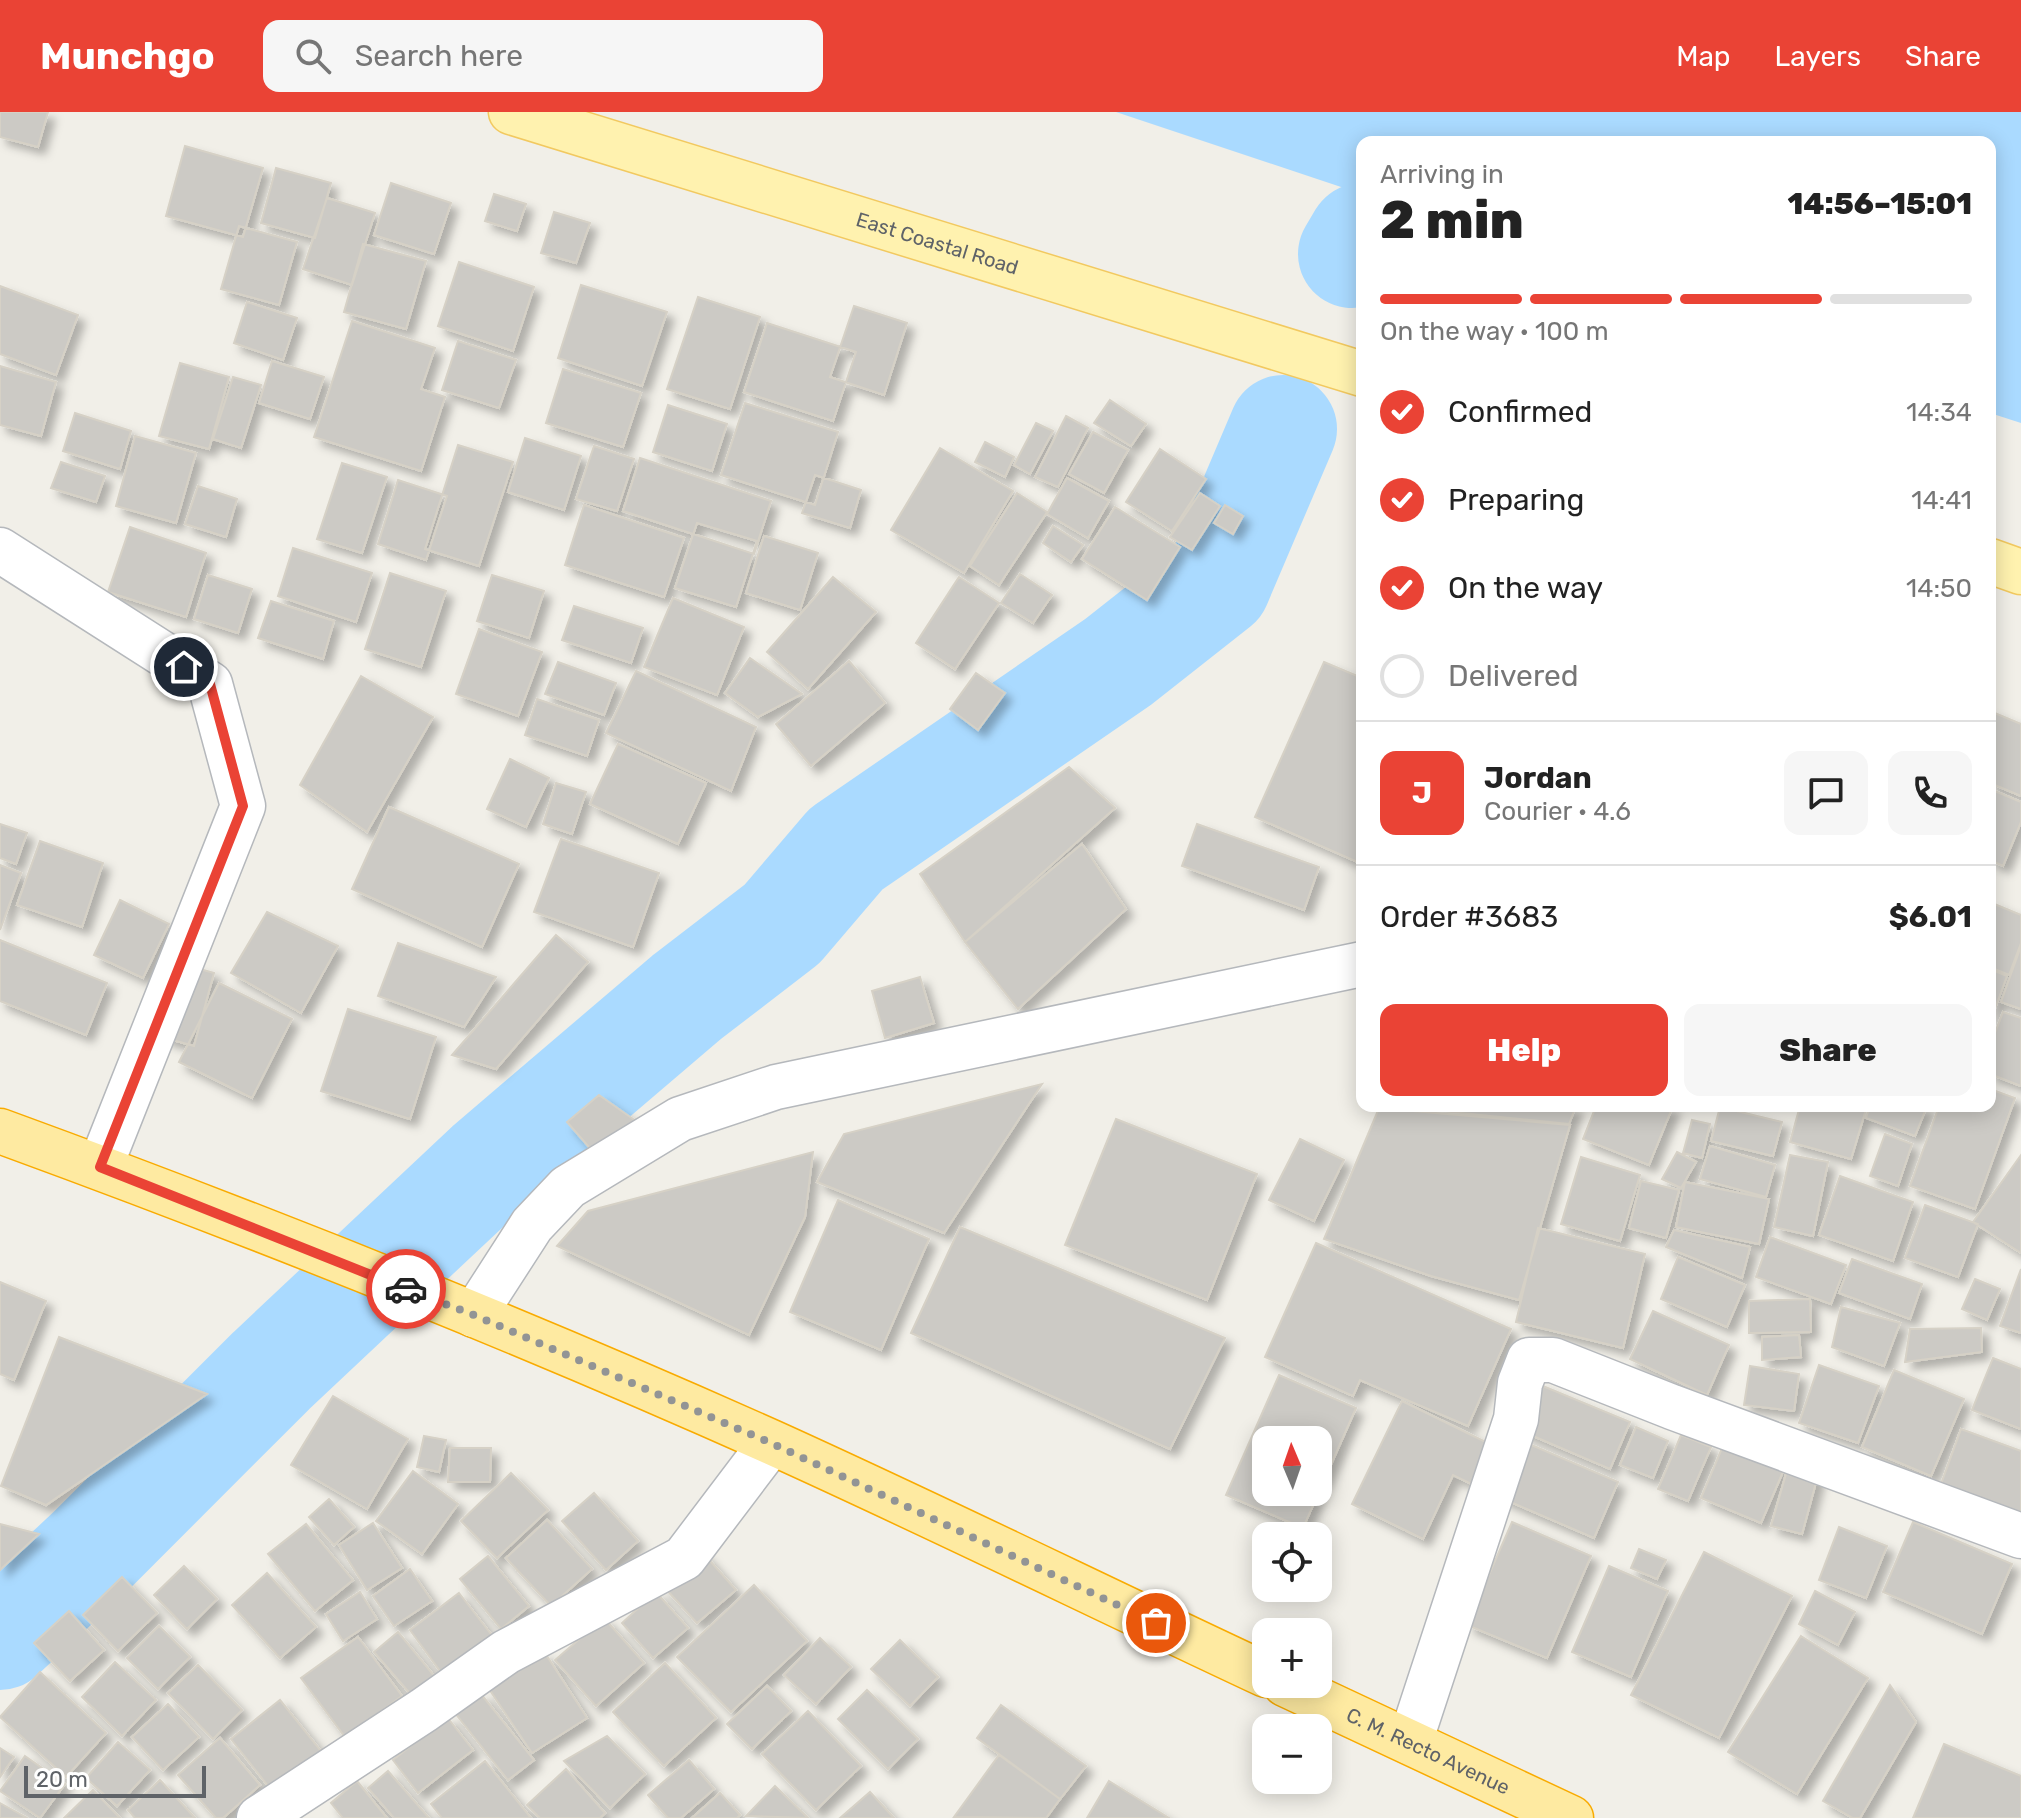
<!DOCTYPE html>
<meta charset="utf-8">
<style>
body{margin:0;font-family:Rubik,sans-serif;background:#f6f6f6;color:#222;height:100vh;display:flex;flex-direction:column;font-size:30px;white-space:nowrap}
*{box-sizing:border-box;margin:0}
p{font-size:26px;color:#767676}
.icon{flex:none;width:44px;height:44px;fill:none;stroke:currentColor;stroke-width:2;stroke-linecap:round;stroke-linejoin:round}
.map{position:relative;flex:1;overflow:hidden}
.details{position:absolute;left:1356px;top:24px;width:640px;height:976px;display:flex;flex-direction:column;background:#fff;border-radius:16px;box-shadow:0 4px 20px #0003}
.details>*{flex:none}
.needle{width:52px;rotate:358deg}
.buttons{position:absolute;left:1252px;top:1314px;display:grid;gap:16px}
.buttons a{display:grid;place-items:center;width:80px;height:80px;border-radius:16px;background:#fff;box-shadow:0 4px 20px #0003;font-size:40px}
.scale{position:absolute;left:24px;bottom:20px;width:182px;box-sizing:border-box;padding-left:8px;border:4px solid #5f6368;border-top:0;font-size:22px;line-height:28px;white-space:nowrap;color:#5f6368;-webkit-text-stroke:6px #fff;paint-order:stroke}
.pin{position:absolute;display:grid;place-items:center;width:68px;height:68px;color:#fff;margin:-34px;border:4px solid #fff;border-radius:50%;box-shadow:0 2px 8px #0007}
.courier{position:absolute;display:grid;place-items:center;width:80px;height:80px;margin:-40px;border:6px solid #ea4335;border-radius:50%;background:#fff;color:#222;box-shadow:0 2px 10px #0007}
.summary em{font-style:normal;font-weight:800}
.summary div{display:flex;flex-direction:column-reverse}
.summary{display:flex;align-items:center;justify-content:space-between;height:136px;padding:0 24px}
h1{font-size:52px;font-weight:800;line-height:60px}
.bar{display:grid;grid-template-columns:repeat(4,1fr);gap:12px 8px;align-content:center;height:96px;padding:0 24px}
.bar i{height:10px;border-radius:6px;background:#e0e0e0}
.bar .current{background:#ea4335}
.bar p{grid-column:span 4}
.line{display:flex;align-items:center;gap:20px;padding:0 24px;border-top:2px solid #e0e0e0}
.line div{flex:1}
.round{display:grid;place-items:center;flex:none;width:84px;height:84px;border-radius:16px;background:#f6f6f6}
ol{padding:0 24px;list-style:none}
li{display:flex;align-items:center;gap:24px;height:88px}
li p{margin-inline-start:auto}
li .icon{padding:8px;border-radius:50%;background:#ea4335;color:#fff;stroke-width:4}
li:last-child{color:#767676}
li i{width:44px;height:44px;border:4px solid #e0e0e0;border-radius:50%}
.button{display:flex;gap:16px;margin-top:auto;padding:16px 24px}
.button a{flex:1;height:92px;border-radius:16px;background:#ea4335;color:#fff;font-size:32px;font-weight:800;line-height:92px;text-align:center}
.button a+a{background:#f6f6f6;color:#222}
header{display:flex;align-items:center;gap:48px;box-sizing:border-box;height:112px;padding:0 40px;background:#ea4335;color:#fff}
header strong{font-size:38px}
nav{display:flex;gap:44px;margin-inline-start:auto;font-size:28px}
.search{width:560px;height:72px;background:#f6f6f6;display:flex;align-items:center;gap:20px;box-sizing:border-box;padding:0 28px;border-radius:16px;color:#767676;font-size:30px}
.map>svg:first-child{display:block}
.water{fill:#aadaff}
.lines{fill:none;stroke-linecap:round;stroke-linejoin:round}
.river{stroke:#aadaff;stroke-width:108}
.building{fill:#cccac5;stroke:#d6d1c6;stroke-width:2;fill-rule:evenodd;filter:url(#shadow)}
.minor-casing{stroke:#b5b8bc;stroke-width:47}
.primary-casing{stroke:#f2c960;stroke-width:47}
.trunk-casing{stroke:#f9ab00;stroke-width:47}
.minor{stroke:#fff;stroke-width:44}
.primary{stroke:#fff2af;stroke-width:44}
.trunk{stroke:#feeaa1;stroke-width:44}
.done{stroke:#929495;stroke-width:8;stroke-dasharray:0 14.4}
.route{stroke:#ea4335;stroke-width:10}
.labels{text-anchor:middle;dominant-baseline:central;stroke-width:6;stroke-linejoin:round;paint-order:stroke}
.street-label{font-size:20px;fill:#5f6368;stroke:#fff}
</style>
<header>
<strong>Munchgo</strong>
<div class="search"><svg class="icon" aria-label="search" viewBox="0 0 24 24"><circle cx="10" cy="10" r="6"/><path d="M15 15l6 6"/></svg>Search here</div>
<nav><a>Map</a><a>Layers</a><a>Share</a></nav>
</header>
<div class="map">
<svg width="2021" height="1706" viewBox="0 0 2021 1706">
<defs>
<filter id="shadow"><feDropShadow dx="7" dy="7" stdDeviation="4" flood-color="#0004"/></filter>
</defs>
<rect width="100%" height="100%" fill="#f1efe8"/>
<!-- water -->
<path class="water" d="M1116,0h905v311l-31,-10v-271h-628v52z"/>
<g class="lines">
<!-- river -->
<path class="river" d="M1352,142l10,-17
M0,1524l92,-86 179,-179 218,-205 198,-169 95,-73 64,-75 272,-187 99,-78 66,-155"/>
</g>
<!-- building -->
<path class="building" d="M0,0h48l-10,35 -38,-10z
M185,34l78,22 -20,69 -77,-21z
M276,56l55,15 -16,55 -54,-15z
M391,71l60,20 -17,51 -60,-19z
M494,82l32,10 -9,27 -32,-10z
M327,86l48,15 -23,72 -49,-16z
M554,100l36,11 -14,40 -35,-10z
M239,114l58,16 -18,63 -58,-16z
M363,132l63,17 -20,68 -62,-17z
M459,150l75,25 -21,64 -75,-25z
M581,173l86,27 -25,74 -84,-28z
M0,174l78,29 -22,60 -56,-21z
M698,185l62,20 -30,92 -63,-20z
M247,190l50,16 -14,42 -49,-17z
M854,194l53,17 -23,72 -54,-18z
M352,209l83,27 -14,41 24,8 -24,74 -107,-34z
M767,211l89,29 -23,69 -89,-29z
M458,229l58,19 -17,48 -57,-18z
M272,249l52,16 -14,42 -51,-16z
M180,251l49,14 -20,72 -50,-13z
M0,254l56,16 -15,54 -41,-11z
M563,257l78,24 -18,54 -77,-24z
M233,265l28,8 -20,63 -28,-9z
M1110,288l36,24 -15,22 -37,-23z
M745,291l93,29 -23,73 -94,-30z
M668,293l59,19 -15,47 -59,-19z
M75,301l56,18 -11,38 -57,-18z
M1066,304l22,12 -30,59 -23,-10z
M1036,311l17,8 -23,43 -16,-9z
M1093,320l35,18 -24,43 -35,-19z
M135,324l61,17 -20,70 -60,-17z
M525,326l56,18 -17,54 -56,-18z
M985,330l29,15 -9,20 -30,-15z
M458,333l55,17 -34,104 -54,-17z
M594,334l40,13 -17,52 -41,-12z
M940,336l73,43 -49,82 -73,-43z
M1160,337l46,30 -34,52 -46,-29z
M640,346l131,43 -17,53 -131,-43z
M61,350l44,14 -9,26 -45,-14z
M342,351l45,14 -25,76 -45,-14z
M815,363l46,15 -11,38 -48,-15z
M1067,366l42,23 -21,37 -41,-24z
M398,368l49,16 -21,64 -48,-16z
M198,374l39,13 -11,38 -41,-13z
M1017,381l30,19 -48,73 -29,-19z
M1200,381l20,13 -28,44 -22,-13z
M584,393l100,33 -20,59 -99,-32z
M1225,393l18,11 -10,18 -19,-11z
M1115,395l65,40 -33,53 -65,-41z
M697,411l60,18 -21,66 -61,-19z
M1053,414l30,19 -12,17 -28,-19z
M130,415l76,26 -20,64 -78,-25z
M764,424l54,17 -18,57 -54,-17z
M293,436l79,25 -16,49 -78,-26z
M390,461l56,18 -25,76 -56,-18z
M1020,462l32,21 -19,28 -32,-20z
M208,463l44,14 -14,44 -44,-14z
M492,463l52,16 -15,47 -52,-17z
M833,465l43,35 -68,77 -41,-37z
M959,465l40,26 -44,66 -39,-26z
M673,486l71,29 -27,68 -73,-28z
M271,489l63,20 -11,38 -65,-21z
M574,494l69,22 -12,35 -69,-23z
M479,517l63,23 -24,64 -62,-22z
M750,546l52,36 -44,23 -33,-24z
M849,549l36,42 -74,63 -35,-42z
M558,550l58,21 -12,32 -59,-21z
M1324,550l38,16v186l-107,-47z
M636,559l120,56 -25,64 -125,-58z
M976,561l29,20 -27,37 -28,-21z
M361,564l72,41 -66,115 -67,-47z
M537,587l62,21 -12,36 -62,-21z
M1990,599l31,13v72l-31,-13z
M618,632l88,39 -28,61 -88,-40z
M510,647l39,19 -23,49 -39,-18z
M1069,655l46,41 -150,134 -45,-68z
M556,671l30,9 -14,42 -29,-10z
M1990,677l31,13v20l-18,44 -13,-6z
M389,695l130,57 -37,83 -130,-58z
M0,712l27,9 -11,31 -16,-6z
M1197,712l122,43 -15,43 -122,-44z
M561,727l98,34 -26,74 -99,-35z
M40,729l63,22 -21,64 -65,-22z
M1082,732l44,65 -108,100 -53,-67z
M0,753l21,8 -21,57z
M120,788l49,24 -26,54 -49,-23z
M1992,791l29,12v28l-12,32 -19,-8z
M267,800l71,34 -37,67 -70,-40z
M556,823l32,27 -92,107 -44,-14z
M0,828l107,43 -21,52 -86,-34z
M398,831l98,34 -32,50 -86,-31z
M2021,834v63l-20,-7z
M182,852l32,9 -20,73 -32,-9z
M1990,857l17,7 -17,46z
M920,865l14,46 -49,15 -13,-47z
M219,871l73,36 -40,79 -73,-36z
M348,897l88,28 -26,82 -89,-28z
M2003,900l18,6v68l-31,-12v-28z
M1042,972l-98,149 -127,-51 27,-48z
M1990,977l25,9 -40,111 -65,-23 29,-80h51z
M599,983l44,31 -41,36 -35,-40z
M1393,994h183l-7,18z
M1596,994h77l-24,59 -66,-26z
M1800,994h67l-16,53 -61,-17z
M1870,994h57l-12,30 -49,-18z
M1720,995l62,15 -9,34 -62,-15z
M1379,996l191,17 -51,175 -88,-24 -107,-37z
M1116,1007l141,55 -50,126 -142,-55z
M1692,1008l18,4 -8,34 -19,-5z
M1885,1022l27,10 -14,42 -28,-10z
M1300,1027l44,21 -30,61 -45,-21z
M1710,1034l65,19 -9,32 -66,-18z
M813,1040l-8,65 -56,118 -192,-89 31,-35z
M1677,1040l19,10 -15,26 -19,-9z
M1790,1043l38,7 -15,74 -39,-9z
M2021,1043v98l-48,-31z
M1581,1045l59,18 -20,66 -59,-17z
M1840,1064l73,26 -20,59 -74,-26z
M1641,1069l38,9 -13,48 -37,-10z
M1685,1070l84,17 -10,45 -83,-17z
M838,1088l91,39 -48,111 -91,-38z
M1925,1093l53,19 -20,53 -53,-19z
M960,1115l265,111 -55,111 -259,-116z
M1538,1116l107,26 -22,94 -107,-26z
M1674,1118l76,17 -8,31 -76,-31z
M1770,1125l76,28 -15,39 -75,-27z
M1316,1131l195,86 -43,97 -108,-46 -7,16 -88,-39z
M1678,1145l67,28 -18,42 -66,-28z
M1852,1147l70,25 -12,35 -71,-26z
M2021,1157v64l-21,-7z
M1975,1167l25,10 -13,31 -25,-11z
M0,1170l46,19 -32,79 -14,-6z
M1810,1187l1,33 -62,1v-32z
M1841,1195l59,16 -16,43 -52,-19z
M1653,1199l76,34 -22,50 -77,-36z
M1981,1216l1,24 -77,10 5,-33z
M1799,1223l2,22 -39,3v-23z
M59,1225l148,57 -161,111 -45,-19z
M1993,1246l28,11v60l-49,-19z
M1819,1253l60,21 -21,57 -59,-20z
M1750,1254l49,8 -5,37 -50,-6z
M1894,1258l70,29 -33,77 -69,-29z
M1279,1263l77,33 -53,120 -77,-33zM1266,1328h52v52h-52z
M1538,1272l92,38 -20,47 -91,-39z
M333,1284l75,43 -41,70 -76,-44z
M1402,1289l100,49 -18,40 -31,-15 -30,64 -71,-35z
M1636,1315l32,14 -15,37 -33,-13z
M1961,1317l60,22v64l-81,-28z
M1681,1323l30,12 -23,54 -30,-12z
M424,1324l22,4 -7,32 -22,-5z
M1522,1329l96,41 -24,56 -95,-41z
M1725,1329l60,26 -24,56 -60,-25z
M450,1336h41l-1,34h-42z
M1788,1355l30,8 -16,59 -31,-8z
M413,1359l45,33 -36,50 -46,-33z
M511,1361l37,37 -51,48 -36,-37z
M594,1381l44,48 -32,29 -44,-49z
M329,1387l25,28 -20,18 -25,-28z
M547,1408l45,49 -41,37 -45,-48z
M1512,1410l79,34 -44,102 -80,-33z
M1913,1410l99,42 -30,70 -99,-42z
M373,1411l29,45 -35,22 -28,-45z
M0,1412l39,10 -39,36z
M306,1412l47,56 -38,31 -47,-57z
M1839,1415l48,19 -21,52 -47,-18z
M1639,1437l27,11 -9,19 -26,-11z
M702,1440l34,38 -39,33 -33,-36z
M1704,1440l88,44 -73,142 -88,-43z
M488,1444l41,50 -28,23 -41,-50z
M184,1454l33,33 -30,30 -33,-34z
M1609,1454l59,25 -37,86 -59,-25z
M410,1457l22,32 -38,25 -21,-30z
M267,1461l49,54 -36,31 -48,-53z
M122,1465l35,36 -39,38 -35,-36z
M754,1473l53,56 -76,71 -54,-55z
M1815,1479l40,21 -17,33 -39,-21z
M360,1480l17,27 -34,22 -17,-27z
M656,1480l32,36 -35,30 -31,-35z
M459,1481l35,45 -51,37 -33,-45z
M69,1499l35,39 -34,31 -36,-38z
M604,1506l40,45 -48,43 -41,-46z
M159,1514l31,31 -32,32 -31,-31z
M398,1520l38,46 -23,19 -39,-45z
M1801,1524l67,42 -71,116 -69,-42z
M358,1525l44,59 -57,41 -44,-59z
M820,1526l31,29 -35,37 -32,-29z
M900,1528l38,37 -28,29 -39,-37z
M545,1541l42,65 -55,35 -43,-64z
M115,1550l41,38 -34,36 -40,-39z
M665,1551l51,55 -52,48 -51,-54z
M198,1553l44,45 -29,29 -45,-46z
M40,1560l66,61 -40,44 -66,-60z
M1890,1573l26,37 -56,96h-7l-30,-17z
M767,1574l24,25 -39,38 -25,-25z
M867,1578l51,49 -30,30 -50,-50z
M481,1582l53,66 -26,20 -53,-67z
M280,1588l41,51 -49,40 -41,-52z
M168,1592l31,33 -36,33 -31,-33z
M1001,1593l85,61 -26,33 -83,-61z
M808,1599l53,55 -45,44 -54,-56z
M447,1605l26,33 -55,43 -25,-33z
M607,1624l38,38 -35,34 -46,-47z
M220,1626l40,47 -37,33h-7l-38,-43z
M118,1630l32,28 -33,36 -31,-28z
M1944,1632l77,32v42h-108z
M0,1636l14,9 -14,20z
M999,1643l61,44 -14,19 -92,-1z
M25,1644l40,28 -25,34 -40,-27z
M689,1648l25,29 -33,29h-13l-20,-23z
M485,1649l46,57h-89l-11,-14z
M566,1657l39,44 -5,5h-60l-13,-13z
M388,1659l41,47h-35l-26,-30z
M160,1668l35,38h-60l-7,-8z
M357,1669l30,37h-44l-12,-15z
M1109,1669l60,37h-82z
M775,1674l33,32 -62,-2z
M93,1678l27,28h-56z
M870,1680l24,26h-54z
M720,1681l20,22 -3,3h-45z
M0,1691l27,15h-27z"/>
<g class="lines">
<!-- minor casing -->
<g class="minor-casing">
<path id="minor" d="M0,438l210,134 33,122 -143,361
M474,1203l58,-90 36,-38 112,-68 96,-32 586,-123
M1410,1630l106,-323 4,-36 9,-23h24l119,47 349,129
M259,1706l165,-108 82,-58 178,-94 87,-115"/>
</g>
<!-- primary casing -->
<g class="primary-casing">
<g id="primary">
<path id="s1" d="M511,0l851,262"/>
<path d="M1990,449l31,11"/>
</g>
</g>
<!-- trunk casing -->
<g class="trunk-casing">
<g id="trunk">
<path d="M0,1019c260,95 518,198 771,311 166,75 330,156 495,233"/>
<path id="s2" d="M1285,1572l286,134"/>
</g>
</g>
<!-- minor -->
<use href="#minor" class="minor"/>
<!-- primary -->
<use href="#primary" class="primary"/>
<!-- trunk -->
<use href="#trunk" class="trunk"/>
</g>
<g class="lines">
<!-- done -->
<path class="done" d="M406,1177l68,26 297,128 385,180"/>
<!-- route -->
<path class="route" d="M184,555l26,17 33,122 -143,361 306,122"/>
</g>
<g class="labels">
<!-- street labels -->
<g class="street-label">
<text stroke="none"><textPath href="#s1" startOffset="446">East Coastal Road</textPath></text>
<text stroke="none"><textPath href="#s2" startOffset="158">C. M. Recto Avenue</textPath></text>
</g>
</g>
</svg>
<div class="buttons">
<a><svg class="needle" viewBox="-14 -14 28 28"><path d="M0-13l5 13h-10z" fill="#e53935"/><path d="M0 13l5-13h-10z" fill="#767676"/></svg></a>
<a><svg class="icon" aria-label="locate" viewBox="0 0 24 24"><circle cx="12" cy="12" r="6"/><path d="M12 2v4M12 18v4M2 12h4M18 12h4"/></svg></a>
<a>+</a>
<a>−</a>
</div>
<div class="scale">20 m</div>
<div class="pin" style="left:1156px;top:1511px;background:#ea580c"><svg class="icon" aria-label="bag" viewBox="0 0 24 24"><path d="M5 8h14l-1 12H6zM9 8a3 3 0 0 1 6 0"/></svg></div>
<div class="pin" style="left:184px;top:555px;background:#1f2937"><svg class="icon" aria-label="home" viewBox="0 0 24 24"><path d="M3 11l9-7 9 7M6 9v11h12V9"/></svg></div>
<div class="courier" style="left:406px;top:1177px"><svg class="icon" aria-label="car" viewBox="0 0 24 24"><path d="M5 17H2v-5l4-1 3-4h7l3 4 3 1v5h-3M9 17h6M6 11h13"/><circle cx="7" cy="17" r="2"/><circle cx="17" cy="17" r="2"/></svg></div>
<section class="details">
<div class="summary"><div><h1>2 min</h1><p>Arriving in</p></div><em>14:56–15:01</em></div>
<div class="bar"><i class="current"></i><i class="current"></i><i class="current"></i><i></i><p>On the way · 100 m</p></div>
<ol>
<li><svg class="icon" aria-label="check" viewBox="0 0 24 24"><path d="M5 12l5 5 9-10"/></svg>Confirmed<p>14:34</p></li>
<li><svg class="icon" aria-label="check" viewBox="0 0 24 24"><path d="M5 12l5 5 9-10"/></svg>Preparing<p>14:41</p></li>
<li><svg class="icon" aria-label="check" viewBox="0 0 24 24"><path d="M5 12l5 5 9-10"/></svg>On the way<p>14:50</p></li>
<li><i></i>Delivered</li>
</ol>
<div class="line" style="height:144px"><b class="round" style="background:#ea4335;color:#fff">J</b><div><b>Jordan</b><p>Courier · 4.6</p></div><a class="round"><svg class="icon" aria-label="chat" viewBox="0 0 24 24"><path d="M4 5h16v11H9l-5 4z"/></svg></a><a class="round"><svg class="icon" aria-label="phone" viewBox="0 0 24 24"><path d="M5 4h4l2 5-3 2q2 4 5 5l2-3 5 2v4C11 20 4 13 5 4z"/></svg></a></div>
<div class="line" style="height:104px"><div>Order #3683</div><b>$6.01</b></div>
<div class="button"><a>Help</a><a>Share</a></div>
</section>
</div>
